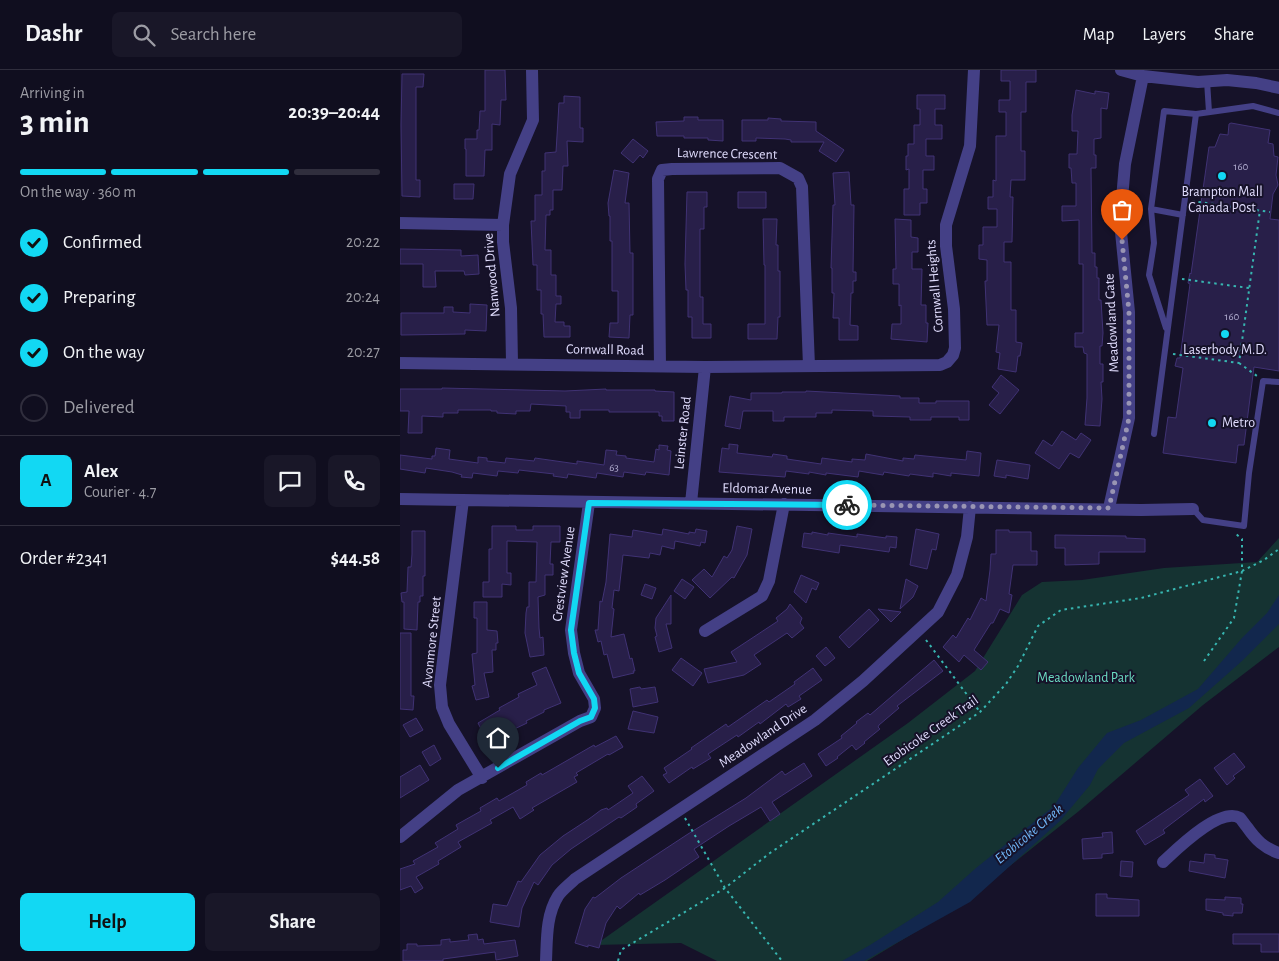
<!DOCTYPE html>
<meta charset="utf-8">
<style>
body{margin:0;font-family:"Alegreya Sans",sans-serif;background:#191728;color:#f1f3f6;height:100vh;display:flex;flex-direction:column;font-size:19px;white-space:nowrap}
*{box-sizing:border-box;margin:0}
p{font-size:16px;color:#9c9ca4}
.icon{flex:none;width:28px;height:28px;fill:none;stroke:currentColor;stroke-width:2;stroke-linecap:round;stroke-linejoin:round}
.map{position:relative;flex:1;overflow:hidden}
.panel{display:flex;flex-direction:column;background:#100e1f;width:400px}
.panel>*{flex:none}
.pin{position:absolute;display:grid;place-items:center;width:42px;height:42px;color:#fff;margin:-51px -21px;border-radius:50% 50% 50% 0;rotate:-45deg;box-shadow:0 0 5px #0007}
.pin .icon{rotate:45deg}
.courier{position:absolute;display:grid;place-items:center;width:50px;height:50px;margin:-25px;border:4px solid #12d8f3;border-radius:50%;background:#fff;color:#222;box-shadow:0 1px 6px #0007}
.headline em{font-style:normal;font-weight:600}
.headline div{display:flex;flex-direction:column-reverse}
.headline{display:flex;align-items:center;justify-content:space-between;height:85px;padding:0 20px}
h1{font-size:32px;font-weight:600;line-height:38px}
.bar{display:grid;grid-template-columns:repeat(4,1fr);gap:8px 5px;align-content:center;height:60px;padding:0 20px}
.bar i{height:6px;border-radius:4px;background:#302e3d}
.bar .active{background:#12d8f3}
.bar p{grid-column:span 4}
.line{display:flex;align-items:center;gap:12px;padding:0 20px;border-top:1px solid #302e3d}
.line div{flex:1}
.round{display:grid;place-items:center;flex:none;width:52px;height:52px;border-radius:8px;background:#191728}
ol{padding:0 20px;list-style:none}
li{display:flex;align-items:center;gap:15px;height:55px}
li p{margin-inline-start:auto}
li .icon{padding:5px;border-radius:50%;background:#12d8f3;color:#111;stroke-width:4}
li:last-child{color:#9c9ca4}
li i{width:28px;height:28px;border:2px solid #302e3d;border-radius:50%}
.primary-button{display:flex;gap:10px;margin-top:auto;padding:10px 20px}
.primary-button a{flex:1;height:58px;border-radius:8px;background:#12d8f3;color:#111;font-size:20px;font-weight:600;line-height:58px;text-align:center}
.primary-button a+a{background:#191728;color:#f1f3f6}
header{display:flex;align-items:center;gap:30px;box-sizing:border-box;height:70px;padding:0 25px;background:#100e1f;border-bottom:1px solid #302e3d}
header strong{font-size:24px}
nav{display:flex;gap:28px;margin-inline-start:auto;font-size:18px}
.search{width:350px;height:45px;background:#191728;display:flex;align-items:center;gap:12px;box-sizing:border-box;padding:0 18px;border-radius:8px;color:#9c9ca4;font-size:19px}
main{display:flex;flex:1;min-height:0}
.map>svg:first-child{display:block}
.green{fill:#153332}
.water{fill:#12274d}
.building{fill:#281f49;stroke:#403274}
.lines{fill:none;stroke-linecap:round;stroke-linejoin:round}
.path{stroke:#37b6b1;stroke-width:2;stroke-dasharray:2.5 4;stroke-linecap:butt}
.lane{stroke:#444086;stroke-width:6}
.street{stroke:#444086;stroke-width:12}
.done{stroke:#9995b3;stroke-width:5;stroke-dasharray:0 9}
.route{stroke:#12d8f3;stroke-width:6}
.poi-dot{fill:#12d8f3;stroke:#161229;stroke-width:2}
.labels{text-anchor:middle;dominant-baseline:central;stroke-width:4;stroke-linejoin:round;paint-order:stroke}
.number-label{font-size:11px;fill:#b2add0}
.street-label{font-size:14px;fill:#e0dcfd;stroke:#161229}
.poi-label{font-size:14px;fill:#e0dcfd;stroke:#161229}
.park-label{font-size:14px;fill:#6adbc1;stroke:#161229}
.water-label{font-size:15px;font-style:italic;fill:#70b6f8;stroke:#161229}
</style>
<header>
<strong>Dashr</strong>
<div class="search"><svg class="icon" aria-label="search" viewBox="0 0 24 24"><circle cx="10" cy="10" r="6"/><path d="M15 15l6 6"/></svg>Search here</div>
<nav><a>Map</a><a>Layers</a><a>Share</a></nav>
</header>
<main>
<section class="panel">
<div class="headline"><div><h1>3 min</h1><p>Arriving in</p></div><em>20:39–20:44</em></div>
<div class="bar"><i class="active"></i><i class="active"></i><i class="active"></i><i></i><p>On the way · 360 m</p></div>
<ol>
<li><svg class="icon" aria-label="check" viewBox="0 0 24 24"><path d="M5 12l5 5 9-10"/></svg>Confirmed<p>20:22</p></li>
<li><svg class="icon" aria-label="check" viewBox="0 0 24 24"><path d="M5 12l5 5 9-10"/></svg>Preparing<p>20:24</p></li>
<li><svg class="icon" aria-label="check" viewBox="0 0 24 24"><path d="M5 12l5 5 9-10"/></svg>On the way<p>20:27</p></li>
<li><i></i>Delivered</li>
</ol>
<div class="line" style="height:90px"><b class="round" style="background:#12d8f3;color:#111">A</b><div><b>Alex</b><p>Courier · 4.7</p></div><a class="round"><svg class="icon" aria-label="chat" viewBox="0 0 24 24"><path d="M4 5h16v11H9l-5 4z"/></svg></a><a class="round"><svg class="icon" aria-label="phone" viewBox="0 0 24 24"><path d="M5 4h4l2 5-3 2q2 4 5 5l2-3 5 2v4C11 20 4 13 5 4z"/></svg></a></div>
<div class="line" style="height:65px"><div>Order #2341</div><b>$44.58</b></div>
<div class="primary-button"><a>Help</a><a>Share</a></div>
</section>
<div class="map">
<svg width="879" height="891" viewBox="0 0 879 891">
<rect width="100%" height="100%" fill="#161229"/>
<!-- green -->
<path class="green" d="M879,468v109l-76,58 -124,106 -117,93 -95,57h-150l-36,-18 -86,2 313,-222 67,-52 47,-76 20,-13 40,-2 82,-12 93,-6z"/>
<!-- water -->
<path class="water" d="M879,525v29l-37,37 -53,47 -65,35 -26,26 -8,16 -30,36 -90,81 -106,59h-22l28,-16 68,-43 38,-34 78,-62 24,-38 29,-35 34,-13 57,-31 44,-51 25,-25z"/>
<!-- building -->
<path class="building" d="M85,0h20l1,30h-5l-1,25 -8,-1v26h-7l-1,26h-18v-27h-1v-10h12v-9h2l1,-19h5z
M601,0h35v12h-10v30h-5v39h4v29h-14l-1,17h3l-1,45h-8v20h7v48h5v32l6,1 -2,13h-2l-2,16 -18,-3 2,-16 -4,-1 3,-27h-12l-2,-44h2v-21l-8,-1v-14h4v-18h14v-18h-9v-12h5v-17l3,1v-45h10v-24h-7v-12h11v-19h-9z
M2,4h22l-1,13h-7v93h4v17l-18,-1 -1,-71z
M676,20l19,4v-3l14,2 -2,16 -6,-1v30l-7,1v16h2v13h-5l1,85h3v14h2v11h2v22h2l2,33 -1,13h-2v18h3v18h-2l1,17 -2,27 -15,-1 2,-27v-44l-3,-1 -1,-6h-8v-14h8v-69h-4v-44l-17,1v-15h14v-23h-4l-1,-15h-2v-14h8l1,-23h-6v-16z
M517,25h28v14h-10v16h7v14h-16v17h8v14h-11v19h4v14h-7v12h-16v-26h5v-20l-3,1v-14h2v-12h6v-19h6v-16h-3z
M164,26l16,1v31h3v14l-16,-1 1,25h-5l-1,24h-9v20h-3v5h-4l-1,35h6v25h5v21h5v8h-5l-1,18h9v4h6v11h-26l-1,-23h-2v-24h-4v-25h-4l-2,-44h4v-26h7v-24h3v-18l11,-1 3,-49h5z
M284,47h14v3h25v21l-15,-1v-2h-24v-2h-27l-1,-14 28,-1z
M368,48l13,1v2l35,1v9l28,19 -8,12 -17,-11 5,-9h-33v-2l-6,-1 -29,-1v3h-14v-21h26z
M831,53l39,7 -2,13 5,1 1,12 4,1 -2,18 2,10 -5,9 -3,25 9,1v151l-25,-4 -10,78h-6l-2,18 -73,-10 5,-36 8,1 7,-50 -8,-2 2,-8h3l10,-74 -2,-1 2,-10 1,1 18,-127h6l5,-13 8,1 1,-11z
M233,69l15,12 -5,7 -3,-3 -7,8 -12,-10z
M214,100l15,3 -4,30h4l1,50h3v62h-3l-1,23 -20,-1 1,-14h8v-32h-6v-50h-2v-25h-1l-1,-13z
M449,102l2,33h3l-1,67h3v9h-3v12h-2l-1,32 8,1v14h-19v-22h-6l1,-25h-2v-25h-1l2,-63h2l-2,-32z
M54,114h20l-1,15h-19z
M287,122h20v15h-3v22h-4v68h3v27h8v14h-19v-21h-4v-27h-2l-1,-26z
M338,122h28v16h-28z
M363,149h14l-1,26h2v26h2v46h-2l-1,22h-29v-15h17v-59h-1z
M495,149l16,1v17l7,1v14h-6v17h10l-1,36h5v18h2l-1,19 -36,-3 1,-15h9v-19l-2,1v-22h-6v-15h3z
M0,179l61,1v6l17,-1 1,19 -14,1 -1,-4h-29l1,16h-13v-23h-23z
M70,234l17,1 -1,26 -21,-1v4l-64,1v-22h43v-6h9v5l17,1z
M601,305l18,15 -19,24 -11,-9 10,-12 -7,-6z
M42,318l123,3 41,-2v1h49v1l19,1v29h-12v-5h-3v-4h-50v-2h-29v8h-10v-6h-4v-6l-35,-2 -1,7h-14v3l-19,-1v-2h-6v-1h-33v3h-15v4l-21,-1v17h-14l1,-22h-9v-22h42z
M406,321l94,5v2h19v5h17v-2h33v19h-10v-3h-28v3h-21v-3l-37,-1v-5l-41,-1v3h-16v4h-32v4h-11v-10h-30l-3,18 -15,-3 5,-30 21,4v-7h31v-1h24z
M662,361l14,9 5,-7 10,7 -12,18 -9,-5 -11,16 -24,-16 8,-13 9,6z
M329,374l9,1 -1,8 35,4 1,-3 14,2v3l34,5 1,-6 30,4v-3l13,1 1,-6 37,7v-3l11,1 1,-4 51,5 1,-9 14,2 -2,23 -28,-3v3l-18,-3v4l-23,-3 -1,2 -25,-4 -1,3 -24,-4 -1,6 -32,-4v2l-17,-3v2l-23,-3 -1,6 -66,-5 3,-24 7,1z
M259,375l9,1 -1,4 4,1 -2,24 -23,-3 -1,3 -21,-3 -1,5 -26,-4 -1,5 -28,-4 -1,4 -14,-2 1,-2 -35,-4 -1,3 -20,-2 -1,5 -24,-3 -1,5 -11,-1 1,-2 -10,-3 -26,-4 -1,5 -25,-4v-14l32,4v-3h3l1,-8 14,2 -1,9 29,4v-6l9,1v3l18,2 1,-5 28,3 1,-3 42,6v-3l27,4 2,-15 11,1 -1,4 10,1v2l28,4 2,-13 3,1z
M597,390l33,5 -2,14 -22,-4v3l-12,-2z
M92,456h24v4h17v-4h27v16h-9l-1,22h3v11h-8v20l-7,2 1,31 1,10 3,-1 1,18 -14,2 -5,-24 1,-20 1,-6h2v-25h7l1,-40 -30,-1v32h4v12l-9,-1v13h-19v-15h6v-33h3z
M337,456l15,3 -5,26 -13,23 -2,-1 -22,21 -18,-18 12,-11 8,8 12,-21 3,2 5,-8z
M263,459l26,5v-2l6,1 1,-4 11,2 -2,12 -4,-1 -1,4 -25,-5 -1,8 -12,-3 -2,9 -10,-2 -1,5 -26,-3 -4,36 -5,-1 -2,18 2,1 -3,28 13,-3 6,25 2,-1 3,13h-2l1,2 -21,5 -6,-24 -3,1 -3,-14 -3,1 -3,-12h3l2,-29 2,1 4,-20 4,-48 22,3 1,-7 29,5z
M516,459l23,5 -3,16 -4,-1 -5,20 -17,-4z
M596,460h13v2h22v19h6v14h-24l-4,29 3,1 -3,18 -9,-4 -7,14h-2l-17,27 14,12 -7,8 -17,-15 -5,7 -16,-15 10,-12 3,3 12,-20 2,2 11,-22 5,3 4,-31 1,-16h5z
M12,461h13v45h-2v20h-3v6h-2l-1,28 -13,-1v-27h-2l-1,-9 6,-1 1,-25h3l1,-13z
M412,462l16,3v-2l29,4v-3l29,4v-2l11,1 -1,11 -6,-1 -1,5 -49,-7 -1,8 -37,-6 2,-14 8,1z
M655,465l71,1v2l19,1v13h-46v12l-34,1v-17h-10z
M401,505l18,8 -3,7 -4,-2 -6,15 -12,-11z
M282,509l12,8 -9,12 -11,-8z
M506,509l12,7 -5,11 -13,12z
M245,514l11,4 -4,11 -11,-4z
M271,525v29h-5l6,24 -13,4 -4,-15 2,-1 -2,-8 1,-10z
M74,532h13v28l10,1 1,12h-2v7h-4l1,22 -9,1 5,24 -13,3 -4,-14 3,-1 -3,-31 5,-1v-35h-3z
M390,534l12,14 -2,5 4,5 -12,10 -5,-5 -33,22 7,9 -17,11 -36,8 -4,-14 33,-7 -6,-10 47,-31 -2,-3 11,-9z
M469,539l10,11 -30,28 -10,-11z
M478,539l23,3 -10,10z
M0,563h11v63h3l-1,14 -13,-1z
M426,577l9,11 -10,8 -9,-10z
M281,588l21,15 -9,13 -21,-16z
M534,590l9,11 -46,35 2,2 -20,17 -1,2 2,2 -16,13 1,1 -9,7 -4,-5 -15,12 1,1 -12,8 -8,-12 24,-16 -1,-2 16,-13 -1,-1 12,-9 2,2z
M146,597l15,36 -17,7v2l-18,9 1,2 -21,10 1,2 -18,10 -11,-22 22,-13 -1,-2 20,-11 -1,-3 19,-9 -5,-12z
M413,598l9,12 -23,16 2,3 -13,8 -2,-3 -26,20 -1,-2 -21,15 -1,-2 -29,19 3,4 -18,11 -1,-2 -23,16 -6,-8 4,-2 -3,-5 28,-19 -1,-1 35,-24 2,3 39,-27 2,2 26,-18 -1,-2z
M240,617l1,2 14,-2 3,15 -25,5 -3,-18z
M233,641l25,6 -4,16 -26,-4z
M16,648l7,12 -13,7 -7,-12z
M216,666l7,11 -14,8 -1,-1 -32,19 2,2 -4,2 3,5 -45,26 2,2 -14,9 -7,-12 -23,13 2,3 -34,19 3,5 -23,14 1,3 -23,13 7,11 -8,5 -4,-7 -11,4v-21l15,-5 -2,-3 25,-14 -3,-4 23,-14 -2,-4 25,-14 -1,-3 17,-10 2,3 28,-16 -1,-3 15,-9 1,2 52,-30 1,2z
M34,675l7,14 -11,7 -8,-14z
M834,683l11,14 -12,9 2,2 -8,7 -13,-17z
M404,693l8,13 -40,26 8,12 -10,7 -9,-14 -32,19 -35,23 5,8 -34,23 -25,15 -1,-2 -19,16 -3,-3 -11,17 -7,25 -11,-3v2l-13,-4 10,-34 8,-12 2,1 26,-20 67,-44 58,-36 36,-27 3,4z
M20,695l9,15 -29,18v-21z
M242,706l12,15 -18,13 1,3 -16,11 -2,-1 -48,32 -19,16 -14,20 -4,-3 -12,26 -3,19 -29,-5 3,-18 14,2 11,-25 3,1 19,-27 23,-19 26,-17 12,-9 6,-2 1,2 25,-17 -5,-7z
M800,709l13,17 -8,6 -1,-3 -41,31 2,3 -20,12 -9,-14 53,-36 -4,-5z
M712,762l1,21 -11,1v4l-19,1 -1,-20 21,-2 -1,-4z
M805,784l10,1v3l13,2 -3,18 -36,-7 1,-10 14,2z
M721,791l12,1 -1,15 -12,-1z
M696,824h11v4l32,2v16h-43z
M825,827l16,1v6h2l-1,9h-9v3l-10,-1v-2l-17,-3v-11l19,1z
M77,864l1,6 5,-1 1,5 31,-4 3,16 -22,4 -1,-8 -52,7v2h-40v-11h4v-6h10v2l24,-1v-5l9,-1v3l19,-2 -1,-5z
M833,864h46v18h-18v-8h-28z"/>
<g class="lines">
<!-- path -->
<path class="path" d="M792,131l78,11
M782,209l67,9
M773,284l66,9 21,-153
M839,293l18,13
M526,570l54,72
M804,591l30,-43 8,-47v-32l-6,-5
M285,748l40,70 57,73
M218,891l3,-11 104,-62 45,-35 210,-141 26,-28 12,-18 20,-40 23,-16 80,-12 101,-27 22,-11 15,-11"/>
<!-- lane -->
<path class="lane" d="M807,11l2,31
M796,44l57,-8 26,7
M751,139l3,34 -5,32 17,53
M754,364l42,-320 -32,-3 -13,98 32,6
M793,439l10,11 41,6 5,-53 14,-92 16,1"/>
<!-- street -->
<path class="street" d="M721,0l22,6 55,6 29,-2 29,3 23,5
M0,153l103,2
M0,293l305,4 235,-2 7,-3 6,-7 2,-7 -1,-39 -8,-63v-21l24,-79 4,-76
M112,293l-1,-55 -8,-66v-17l7,-51 23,-54 -1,-50
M260,296l-2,-187 4,-9 10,-1 108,-1 18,10 4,9 7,179
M0,429l741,11 52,-1
M63,430l-23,185 2,22 7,17 33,54
M291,433l14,-136
M709,438l20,-90v-106l-9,-90 5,-58 18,-88
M305,561l57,-35 7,-15 15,-77
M0,767l58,-47 122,-69 11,-4 4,-9 -1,-9 -15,-26 -5,-20 -3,-23 18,-127
M763,792c13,-12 57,-56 77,-44 2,2 5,7 7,9 9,13 17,21 32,26
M146,891c1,-22 0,-46 12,-65 4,-6 11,-11 17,-17l240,-159 48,-39 75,-69 19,-37 10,-38 3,-30"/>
</g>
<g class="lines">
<!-- done -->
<path class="done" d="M447,435l262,3 20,-90v-106l-7,-72"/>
<!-- route -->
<path class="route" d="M98,698l82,-47 11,-4 4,-9 -1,-9 -15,-26 -5,-20 -3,-23 18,-127 258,2"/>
</g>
<!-- markers -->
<g class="poi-dot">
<circle cx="822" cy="106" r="5"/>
<circle cx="825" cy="264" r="5"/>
<circle cx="812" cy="353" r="5"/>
</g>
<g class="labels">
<!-- number labels -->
<g class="number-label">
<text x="841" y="96">160</text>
<text x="832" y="246">160</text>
<text x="214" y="397">63</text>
</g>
<!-- street labels -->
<g class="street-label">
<text transform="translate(327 84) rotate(1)">Lawrence Crescent</text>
<text transform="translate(92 205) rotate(-95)">Nanwood Drive</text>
<text transform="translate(535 216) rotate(-95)">Cornwall Heights</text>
<text transform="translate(712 253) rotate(-93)">Meadowland Gate</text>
<text transform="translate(205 280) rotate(1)">Cornwall Road</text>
<text transform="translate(283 363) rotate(-84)">Leinster Road</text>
<text transform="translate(367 419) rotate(1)">Eldomar Avenue</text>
<text transform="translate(164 504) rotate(-82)">Crestview Avenue</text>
<text transform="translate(32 572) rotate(-84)">Avonmore Street</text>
<text transform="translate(531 661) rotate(-35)">Etobicoke Creek Trail</text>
<text transform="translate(363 666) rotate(-34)">Meadowland Drive</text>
</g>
<!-- poi labels -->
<g class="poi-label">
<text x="822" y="122">Brampton Mall<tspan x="822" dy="16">Canada P0st</tspan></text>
<text x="825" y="280">Laserbody M.D.</text>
<text x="822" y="353" text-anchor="start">Metro</text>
</g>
<!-- park labels -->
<g class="park-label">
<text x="686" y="608">Meadowland Park</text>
</g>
<!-- water labels -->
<g class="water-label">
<text transform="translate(629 764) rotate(-40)">Etobicoke Creek</text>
</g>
</g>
</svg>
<div class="pin" style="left:722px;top:170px;background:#ea580c"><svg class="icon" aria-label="bag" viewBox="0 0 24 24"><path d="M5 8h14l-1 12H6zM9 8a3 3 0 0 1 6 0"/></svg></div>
<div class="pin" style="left:98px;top:698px;background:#1f2937"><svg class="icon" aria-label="home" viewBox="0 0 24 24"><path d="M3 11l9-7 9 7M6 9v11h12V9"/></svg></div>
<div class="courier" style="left:447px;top:435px"><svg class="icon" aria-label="bike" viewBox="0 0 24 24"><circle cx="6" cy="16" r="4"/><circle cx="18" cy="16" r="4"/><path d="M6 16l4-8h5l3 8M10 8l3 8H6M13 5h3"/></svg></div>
</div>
</main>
